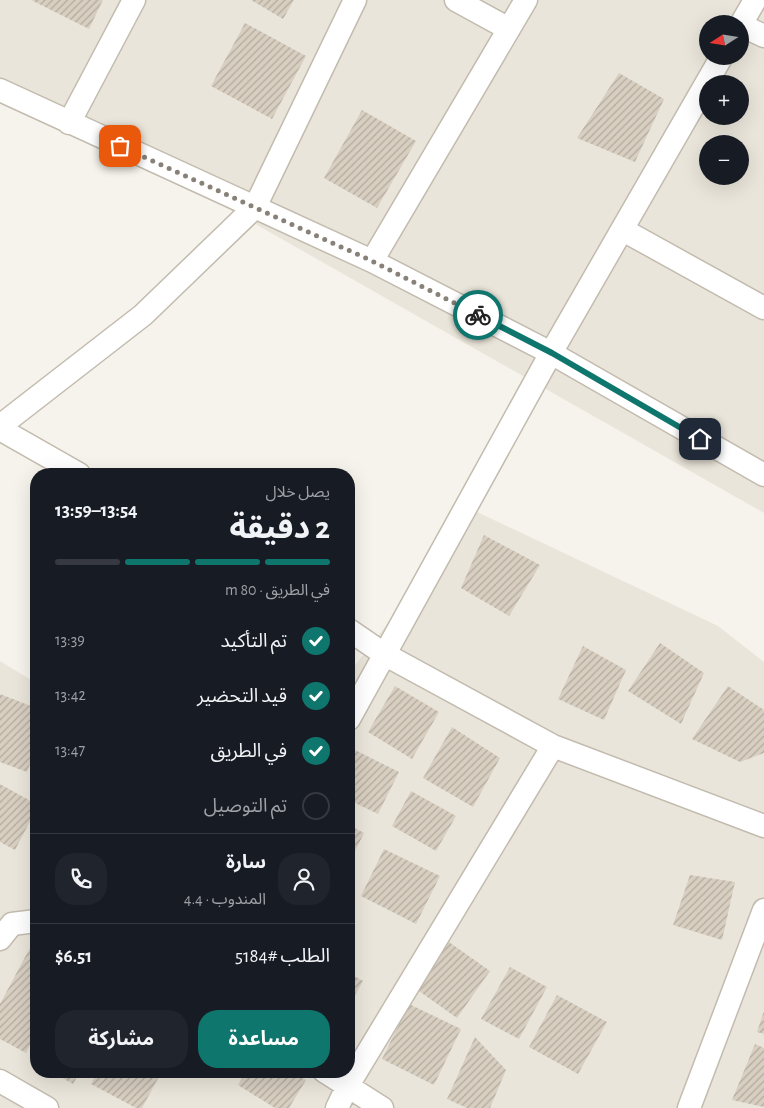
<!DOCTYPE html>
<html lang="ar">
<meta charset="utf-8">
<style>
body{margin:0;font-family:"Alegreya Sans","Noto Sans Arabic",sans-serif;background:#20242c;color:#f1f3f6;direction:rtl;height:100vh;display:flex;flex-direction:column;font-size:19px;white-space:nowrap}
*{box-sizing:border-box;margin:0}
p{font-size:16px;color:#9ea1a6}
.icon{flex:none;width:28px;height:28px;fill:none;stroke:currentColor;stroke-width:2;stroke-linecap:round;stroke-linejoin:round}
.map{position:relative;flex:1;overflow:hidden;direction:ltr}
.side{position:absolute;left:30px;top:468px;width:325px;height:610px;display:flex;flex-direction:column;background:#171b24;border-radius:20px;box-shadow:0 5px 20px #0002;direction:rtl}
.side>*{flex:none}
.needle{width:32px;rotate:258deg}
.buttons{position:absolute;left:699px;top:15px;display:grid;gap:10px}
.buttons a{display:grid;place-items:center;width:50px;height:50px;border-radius:50%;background:#171b24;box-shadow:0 5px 20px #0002;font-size:25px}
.pin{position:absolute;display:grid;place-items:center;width:42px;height:42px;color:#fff;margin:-21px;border-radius:10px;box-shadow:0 2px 8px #0006}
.courier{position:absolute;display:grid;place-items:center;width:50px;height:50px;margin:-25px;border:4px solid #0f766e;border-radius:50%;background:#fff;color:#222;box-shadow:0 1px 6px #0007}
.summary em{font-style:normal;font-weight:700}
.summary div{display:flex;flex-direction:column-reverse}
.summary{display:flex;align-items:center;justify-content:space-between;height:85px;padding:0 25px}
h1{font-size:32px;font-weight:700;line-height:38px}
.bar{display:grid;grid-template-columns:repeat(4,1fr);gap:8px 5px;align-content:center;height:60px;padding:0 25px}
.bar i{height:6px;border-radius:4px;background:#363941}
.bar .selected{background:#0f766e}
.bar p{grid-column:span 4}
.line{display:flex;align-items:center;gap:12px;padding:0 25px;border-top:1px solid #363941}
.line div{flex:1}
.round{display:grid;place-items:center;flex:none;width:52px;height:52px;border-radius:20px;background:#20242c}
ol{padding:0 25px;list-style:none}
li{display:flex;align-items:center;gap:15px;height:55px}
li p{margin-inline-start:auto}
li .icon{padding:5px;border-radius:50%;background:#0f766e;color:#fff;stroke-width:4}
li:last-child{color:#9ea1a6}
li i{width:28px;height:28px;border:2px solid #363941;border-radius:50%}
.primary-button{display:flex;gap:10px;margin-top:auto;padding:10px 25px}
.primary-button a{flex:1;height:58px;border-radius:20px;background:#0f766e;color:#fff;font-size:20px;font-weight:700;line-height:58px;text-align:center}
.primary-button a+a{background:#20242c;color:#f1f3f6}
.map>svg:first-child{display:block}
.residential{fill:#eae5da;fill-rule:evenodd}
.building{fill:url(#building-hatch)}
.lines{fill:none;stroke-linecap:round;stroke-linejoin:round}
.minor-casing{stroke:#c2bbae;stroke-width:25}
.minor{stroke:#fff;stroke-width:22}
.done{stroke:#878178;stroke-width:5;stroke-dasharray:0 9}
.route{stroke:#0f766e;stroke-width:6}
</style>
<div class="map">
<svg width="764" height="1108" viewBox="0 0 764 1108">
<defs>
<pattern id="building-hatch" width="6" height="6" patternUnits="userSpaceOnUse" patternTransform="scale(1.25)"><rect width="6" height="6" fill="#d8cfc1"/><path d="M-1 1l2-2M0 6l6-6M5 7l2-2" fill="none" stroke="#b1aa9e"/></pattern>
</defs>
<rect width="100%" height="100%" fill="#f6f3ec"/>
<!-- residential -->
<path class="residential" d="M0,0h764v513l-764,-434zM708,24h32v32h-32zM708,84h32v32h-32zM708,144h32v32h-32z
M475,511l243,115 46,36v446h-764v-447l36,22v388h313v-398z"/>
<!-- building -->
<path class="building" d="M31,0h72l-14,29z
M251,0h43l-11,19z
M245,23l61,33 -34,63 -61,-33z
M619,73l45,26 -29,63 -58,-24z
M362,110l54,31 -39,67 -53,-30z
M484,535l56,30 -31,51 -48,-28z
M660,643l44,30 -23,51 -53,-33z
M583,646l43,24 -22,50 -46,-21z
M395,686l44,26 -27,47 -44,-27z
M728,686l36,24v43l-24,9 -48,-23z
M0,694l36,14v40l-9,24 -27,-10z
M452,727l48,31 -27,49 -50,-29z
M353,749l46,23 -21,42 -29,-14v-43z
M0,784l36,20v6l-21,40 -15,-8z
M411,791l45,25 -20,35 -44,-25z
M349,825l15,8 -15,30z
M384,849l56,27 -24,48 -55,-28z
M690,875l45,7 -13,58 -49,-15z
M449,942l41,29 -33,47 -41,-29z
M31,946l5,1v86l-10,20 -26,-14v-35z
M510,967l37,20 -28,52 -38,-20z
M349,973l14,8 -14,25z
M557,995l50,27 -29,52 -49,-27z
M409,1004l52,25 -27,56 -52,-26z
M764,1011v23l-7,-2z
M475,1037l31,33 -16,38h-23l-20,-9z
M755,1044l9,4v59l-32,-7z
M50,1071h30l-7,13z
M98,1071h64l-20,37h-6l-45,-24z
M246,1071h45l15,9 -17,28h-14l-37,-23z"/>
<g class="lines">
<!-- minor casing -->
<g class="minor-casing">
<path id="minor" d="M456,0l53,29
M741,25l23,11
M740,26l15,-26
M0,90l372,171 179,92 213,122
M69,123l65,-123
M623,230l141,78
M372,261l154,-261
M0,426l143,-111 112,-108 100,-207
M0,429l79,45
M349,630l35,24 169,92 211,80
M349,719l202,-366 171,-297
M0,939l12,-15 24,-3
M324,1071l58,37
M0,1081l47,27
M337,1108l10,-21 206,-341
M689,1108l75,-198"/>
</g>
<!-- minor -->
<use href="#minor" class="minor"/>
</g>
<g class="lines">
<!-- done -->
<path class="done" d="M120,146l252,115 106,54"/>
<!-- route -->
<path class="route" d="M478,315l74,38 148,86"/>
</g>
</svg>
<div class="buttons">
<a><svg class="needle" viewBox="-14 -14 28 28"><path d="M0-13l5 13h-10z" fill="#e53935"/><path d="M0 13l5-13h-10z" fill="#9ea1a6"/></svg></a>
<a>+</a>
<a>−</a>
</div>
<div class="pin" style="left:120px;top:146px;background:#ea580c"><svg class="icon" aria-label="bag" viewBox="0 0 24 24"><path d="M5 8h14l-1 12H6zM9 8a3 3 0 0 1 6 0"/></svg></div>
<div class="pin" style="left:700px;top:439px;background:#1f2937"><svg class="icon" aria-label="home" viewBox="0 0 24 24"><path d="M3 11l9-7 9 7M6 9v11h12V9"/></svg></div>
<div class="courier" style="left:478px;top:315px"><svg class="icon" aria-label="bike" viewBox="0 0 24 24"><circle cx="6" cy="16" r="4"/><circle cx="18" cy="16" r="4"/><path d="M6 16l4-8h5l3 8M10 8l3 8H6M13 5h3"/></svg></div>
<section class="side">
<div class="summary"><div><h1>2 دقيقة</h1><p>يصل خلال</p></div><em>13:54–13:59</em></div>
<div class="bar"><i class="selected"></i><i class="selected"></i><i class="selected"></i><i></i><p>في الطريق · 80 m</p></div>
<ol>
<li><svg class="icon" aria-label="check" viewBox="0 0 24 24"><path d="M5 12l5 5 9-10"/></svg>تم التأكيد<p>13:39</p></li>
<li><svg class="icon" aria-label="check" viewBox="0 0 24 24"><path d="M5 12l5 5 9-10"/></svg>قيد التحضير<p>13:42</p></li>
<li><svg class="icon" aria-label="check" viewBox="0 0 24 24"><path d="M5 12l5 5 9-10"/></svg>في الطريق<p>13:47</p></li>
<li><i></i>تم التوصيل</li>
</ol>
<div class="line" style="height:90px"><a class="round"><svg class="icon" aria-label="person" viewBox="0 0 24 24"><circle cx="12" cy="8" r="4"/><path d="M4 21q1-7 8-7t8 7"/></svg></a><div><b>سارة</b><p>المندوب · 4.4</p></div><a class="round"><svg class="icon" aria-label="phone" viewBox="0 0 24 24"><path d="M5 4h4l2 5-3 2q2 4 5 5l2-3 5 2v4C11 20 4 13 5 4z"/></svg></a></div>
<div class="line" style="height:65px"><div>الطلب #5184</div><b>$6.51</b></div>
<div class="primary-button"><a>مساعدة</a><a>مشاركة</a></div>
</section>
</div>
